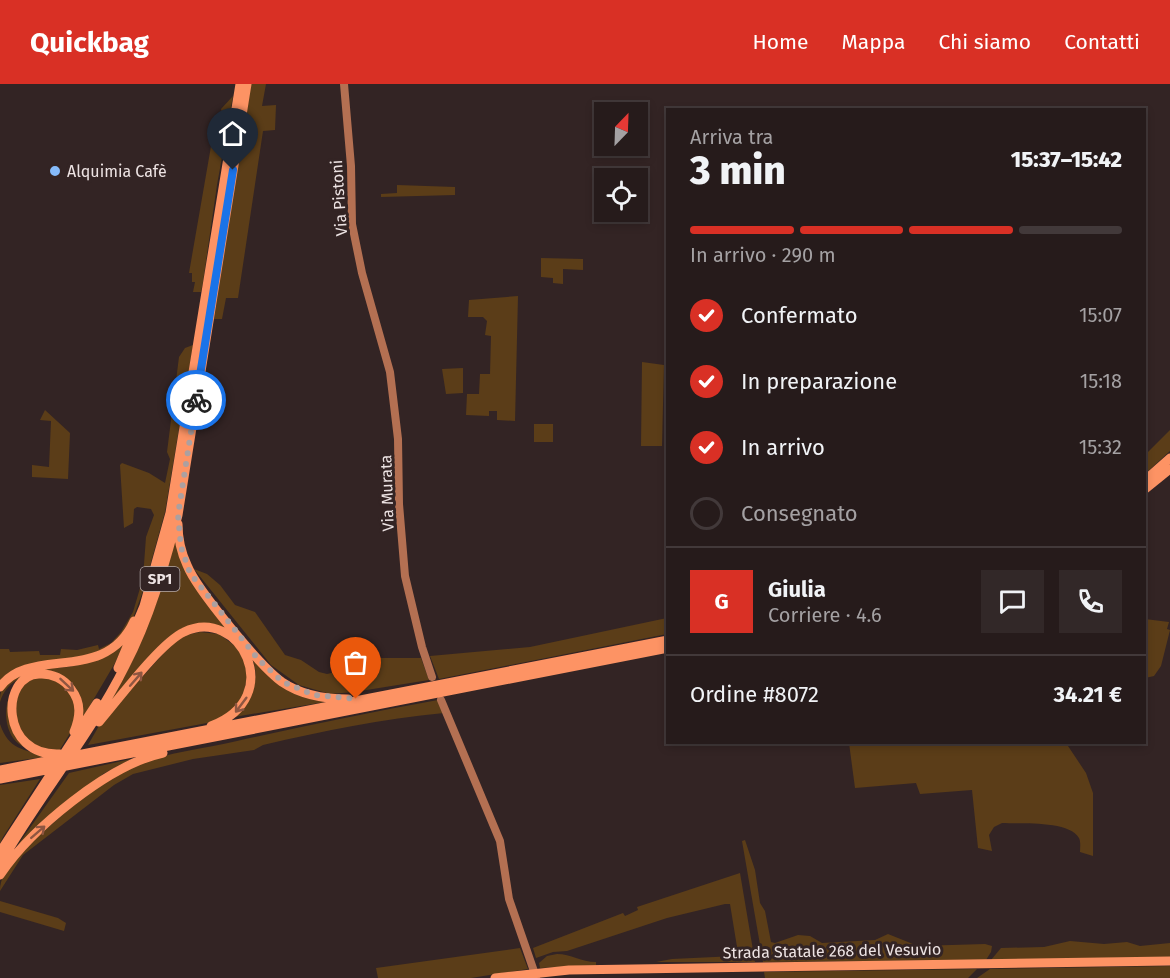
<!DOCTYPE html>
<html lang="it">
<meta charset="utf-8">
<style>
body{margin:0;font-family:"Fira Sans",sans-serif;background:#322828;color:#f1f3f6;height:100vh;display:flex;flex-direction:column;font-size:22px;white-space:nowrap}
*{box-sizing:border-box;margin:0}
p{font-size:20px;color:#a4a1a3}
.icon{flex:none;width:33px;height:33px;fill:none;stroke:currentColor;stroke-width:2;stroke-linecap:round;stroke-linejoin:round}
.map{position:relative;flex:1;overflow:hidden}
.side{position:absolute;left:666px;top:24px;width:480px;height:636px;display:flex;flex-direction:column;background:#261b1b;border-radius:0px;box-shadow:0 3px 9px #0003,0 0 0 2px #42393a}
.side>*{flex:none}
.needle{width:39px;rotate:23deg}
.tools{position:absolute;left:594px;top:18px;display:grid;gap:12px}
.tools a{display:grid;place-items:center;width:54px;height:54px;border-radius:0px;background:#261b1b;box-shadow:0 3px 9px #0003,0 0 0 2px #42393a;font-size:30px}
.pin{position:absolute;display:grid;place-items:center;width:51px;height:51px;color:#fff;margin:-62px -26px;border-radius:50% 50% 50% 0;rotate:-45deg;box-shadow:0 0 6px #0007}
.pin .icon{rotate:45deg}
.courier{position:absolute;display:grid;place-items:center;width:60px;height:60px;margin:-30px;border:4px solid #1a73e8;border-radius:50%;background:#fff;color:#222;box-shadow:0 2px 8px #0007}
.summary em{font-style:normal;font-weight:800}
.summary div{display:flex;flex-direction:column-reverse}
.summary{display:flex;align-items:center;justify-content:space-between;height:102px;padding:0 24px}
h1{font-size:39px;font-weight:800;line-height:45px}
.bar{display:grid;grid-template-columns:repeat(4,1fr);gap:9px 6px;align-content:center;height:72px;padding:0 24px}
.bar i{height:8px;border-radius:4px;background:#42393a}
.bar .selected{background:#d93025}
.bar p{grid-column:span 4}
.line{display:flex;align-items:center;gap:15px;padding:0 24px;border-top:2px solid #42393a}
.line div{flex:1}
.round{display:grid;place-items:center;flex:none;width:63px;height:63px;border-radius:0px;background:#322828}
ol{padding:0 24px;list-style:none}
li{display:flex;align-items:center;gap:18px;height:66px}
li p{margin-inline-start:auto}
li .icon{padding:6px;border-radius:50%;background:#d93025;color:#fff;stroke-width:4}
li:last-child{color:#a4a1a3}
li i{width:33px;height:33px;border:3px solid #42393a;border-radius:50%}
header{display:flex;align-items:center;gap:36px;box-sizing:border-box;height:84px;padding:0 30px;background:#d93025;color:#fff}
header strong{font-size:28px}
nav{display:flex;gap:33px;margin-inline-start:auto;font-size:21px}
.map>svg:first-child{display:block}
.green{fill:#5b3d18}
.lines{fill:none;stroke-linecap:round;stroke-linejoin:round}
.secondary{stroke:#b47052;stroke-width:8}
.highway{stroke:#fd9364;stroke-width:9}
.oneway{stroke:#8e5641}
.done{stroke:#aca0a0;stroke-width:6;stroke-dasharray:0 10.8}
.route{stroke:#1a73e8;stroke-width:8}
.poi-dot{fill:#86bbfb;stroke:#332424;stroke-width:2}
.labels{text-anchor:middle;dominant-baseline:central;stroke-width:6;stroke-linejoin:round;paint-order:stroke}
.shield{fill:#332424;stroke:#b5aaaa;stroke-width:1.5}
.shield-label{font-size:15px;font-weight:bold;fill:#ede3e3}
.poi-label{font-size:16px;fill:#ede3e3;stroke:#332424;text-anchor:start}
.street-label{font-size:16px;fill:#ede3e3;stroke:#332424}
</style>
<header>
<strong>Quickbag</strong>
<nav><a>Home</a><a>Mappa</a><a>Chi siamo</a><a>Contatti</a></nav>
</header>
<div class="map">
<svg width="1170" height="894" viewBox="0 0 1170 894">
<rect width="100%" height="100%" fill="#332424"/>
<!-- green -->
<path class="green" d="M251,0h15l-4,22 14,-1 -1,25 -12,1 -25,167h-12l-4,21h-8z
M233,12l-16,89 -14,97 -2,10h-8l2,-10h-3v-9h-3l25,-144 8,-17 -1,-3z
M397,101l58,2v8l-74,2v-3l16,-1z
M541,174l42,1v11l-20,-1v15l-10,-1v-5l-12,-1z
M518,212l-3,125 -18,-1v-9h-8v5l-23,-1 1,-21h12l1,-20h10l1,-38 -6,-1 2,-14 -4,-4h-15l1,-17z
M193,261l-28,167 -22,79 -11,30 -13,17 -23,16 -64,10 -32,21v-36h9l1,3 29,-1 1,4h20l1,-6 16,1 21,-5 1,4 12,-6 10,-11 12,-20 10,-34 3,-41 8,-22 -3,-6 -14,-2 -3,2 -1,14 -9,5 -4,-63 2,-2 27,10 16,10 5,-24 -3,-7 12,-95 6,-9z
M642,278l22,3 -2,81h-21z
M463,284v25l-17,1 -4,-25z
M45,326l25,23 -2,46 -36,-2v-12l17,2 2,-46 -11,-1z
M534,340h19v18h-19z
M1170,346v21l-25,23v-19z
M176,450l13,37 83,104 59,26 -97,16c18,-15 30,-44 14,-65 -6,-7 -14,-14 -21,-21l-44,-1 -76,77c32,-55 55,-110 69,-173z
M194,485l13,5 13,11 15,20 20,7 30,43 16,5 18,12 8,2 13,-3c9,5 18,5 27,0l4,-13h50l8,22 -75,12 -24,2 -31,-9 -28,-20z
M667,534v16l-228,45 -9,-23 100,-9z
M1145,535l24,3 -2,7 3,1 -9,36 -7,10 -9,2z
M200,548l19,2 20,15 9,23 -6,30 -24,19 -130,24 12,-21 72,-80 10,-8z
M126,555l-11,24 -33,56 -3,-22 -37,-26c-20,5 -35,10 -42,31 0,-42 57,-29 81,-38 15,-7 30,-17 45,-25z
M50,593l18,11 9,22 -5,20 -13,21c-10,-1 -22,-1 -32,-3 -27,-8 -27,-55 -5,-67 8,-3 19,-3 28,-4z
M438,616l6,13c-62,6 -121,18 -181,32l-9,5 -61,9 -60,15 -19,11 -91,70 -23,36c0,-24 26,-45 44,-60 24,-20 50,-47 79,-61 36,-17 76,-20 114,-29 67,-15 134,-29 201,-41z
M0,640c9,27 24,24 44,33l-44,6z
M849,659h217l20,30 7,20v63l-13,-4c0,-4 1,-10 -1,-14 -10,-18 -59,-14 -77,-15l-8,4 -5,8 3,16 -14,-3 -6,-58 -52,4 -4,-11 -61,5z
M131,675l-28,15 -86,72 52,-73z
M40,695l-37,58 -3,6v-58z
M745,756l10,30 5,33 5,8 6,31 4,1 23,-8 12,1 12,7 53,-3 13,-6 30,12 67,-2 7,2 -1,6 -5,8 -223,2 -21,-121z
M740,789l15,89h-99l16,-3 64,-3 2,-3 -8,-49h-5l-58,14 -100,33 -14,1 -17,6 -3,-10 90,-35 2,3 13,-6 -1,-3z
M0,817l58,17 8,5 -2,8 -64,-19z
M1070,857l34,3 23,-2 13,4 30,-3v14l-179,3 10,-12 43,-1z
M520,864l8,21 -57,9h-93l-2,-10z
M557,870c14,0 24,8 39,8v3l-56,3 -1,-5 8,-7z
M1170,882v12h-193l13,-9z
M977,885l-9,9h-203l-1,-6z"/>
<g class="lines">
<!-- secondary -->
<path class="secondary" d="M344,0l7,82 1,58 10,49 28,99 8,67 1,65 6,72 17,71 10,30
M441,616l59,141 9,58 27,78"/>
<!-- highway -->
<path class="highway" d="M1144,397l26,-23
M1144,406l26,-21
M178,440c0,14 3,28 9,41 10,25 73,101 95,117 19,13 43,17 66,17
M118,584l26,-62 26,-93 70,-429
M0,603c31,-42 105,-2 134,-66
M99,638c19,-22 61,-79 85,-90 55,-27 104,65 27,94
M60,670c-60,3 -60,-79 -21,-80 13,-1 25,5 32,15 11,14 9,28 3,43
M0,686l668,-130
M0,695l668,-131
M0,768l97,-149
M0,780c39,-68 90,-128 125,-198 25,-48 39,-99 53,-151l69,-431
M0,791c31,-46 108,-110 163,-122
M495,894l74,-8 601,-9"/>
</g>
<!-- one-way arrows -->
<defs><path id="oneway-shaft" d="M-6 0H5M1.5-3L5.5 0L1.5 3" fill="none" stroke-width="1.6" stroke-linecap="round" stroke-linejoin="round" transform="scale(1.5)"/></defs>
<g class="oneway">
<use href="#oneway-shaft" transform="translate(136 595) rotate(-49)"/>
<use href="#oneway-shaft" transform="translate(67 601) rotate(43)"/>
<use href="#oneway-shaft" transform="translate(241 621) rotate(127)"/>
<use href="#oneway-shaft" transform="translate(38 748) rotate(-41)"/>
</g>
<g class="lines">
<!-- done -->
<path class="done" d="M196,316l-18,115 3,32 9,26 68,86 25,23 31,13 42,4"/>
<!-- route -->
<path class="route" d="M196,316l37,-230"/>
</g>
<!-- markers -->
<circle class="poi-dot" cx="55" cy="87" r="6"/>
<g class="labels">
<!-- shield labels -->
<rect class="shield" x="140.5" y="483" width="39" height="24" rx="4.5"/>
<g class="shield-label">
<text x="160" y="495">SP1</text>
</g>
<!-- poi labels -->
<g class="poi-label">
<text x="67" y="87">Alquimia Cafè</text>
</g>
<!-- street labels -->
<g class="street-label">
<text transform="translate(339 114) rotate(-94)">Via Pistoni</text>
<text transform="translate(387 409) rotate(-92)">Via Murata</text>
<text transform="translate(832 867) rotate(-1)">Strada Statale 268 del Vesuvio</text>
</g>
</g>
</svg>
<div class="tools">
<a><svg class="needle" viewBox="-14 -14 28 28"><path d="M0-13l5 13h-10z" fill="#e53935"/><path d="M0 13l5-13h-10z" fill="#a4a1a3"/></svg></a>
<a><svg class="icon" aria-label="locate" viewBox="0 0 24 24"><circle cx="12" cy="12" r="6"/><path d="M12 2v4M12 18v4M2 12h4M18 12h4"/></svg></a>
</div>
<div class="pin" style="left:356px;top:615px;background:#ea580c"><svg class="icon" aria-label="bag" viewBox="0 0 24 24"><path d="M5 8h14l-1 12H6zM9 8a3 3 0 0 1 6 0"/></svg></div>
<div class="pin" style="left:233px;top:86px;background:#1f2937"><svg class="icon" aria-label="home" viewBox="0 0 24 24"><path d="M3 11l9-7 9 7M6 9v11h12V9"/></svg></div>
<div class="courier" style="left:196px;top:316px"><svg class="icon" aria-label="bike" viewBox="0 0 24 24"><circle cx="6" cy="16" r="4"/><circle cx="18" cy="16" r="4"/><path d="M6 16l4-8h5l3 8M10 8l3 8H6M13 5h3"/></svg></div>
<section class="side">
<div class="summary"><div><h1>3 min</h1><p>Arriva tra</p></div><em>15:37–15:42</em></div>
<div class="bar"><i class="selected"></i><i class="selected"></i><i class="selected"></i><i></i><p>In arrivo · 290 m</p></div>
<ol>
<li><svg class="icon" aria-label="check" viewBox="0 0 24 24"><path d="M5 12l5 5 9-10"/></svg>Confermato<p>15:07</p></li>
<li><svg class="icon" aria-label="check" viewBox="0 0 24 24"><path d="M5 12l5 5 9-10"/></svg>In preparazione<p>15:18</p></li>
<li><svg class="icon" aria-label="check" viewBox="0 0 24 24"><path d="M5 12l5 5 9-10"/></svg>In arrivo<p>15:32</p></li>
<li><i></i>Consegnato</li>
</ol>
<div class="line" style="height:108px"><b class="round" style="background:#d93025;color:#fff">G</b><div><b>Giulia</b><p>Corriere · 4.6</p></div><a class="round"><svg class="icon" aria-label="chat" viewBox="0 0 24 24"><path d="M4 5h16v11H9l-5 4z"/></svg></a><a class="round"><svg class="icon" aria-label="phone" viewBox="0 0 24 24"><path d="M5 4h4l2 5-3 2q2 4 5 5l2-3 5 2v4C11 20 4 13 5 4z"/></svg></a></div>
<div class="line" style="height:78px"><div>Ordine #8072</div><b>34.21 €</b></div>
</section>
</div>
